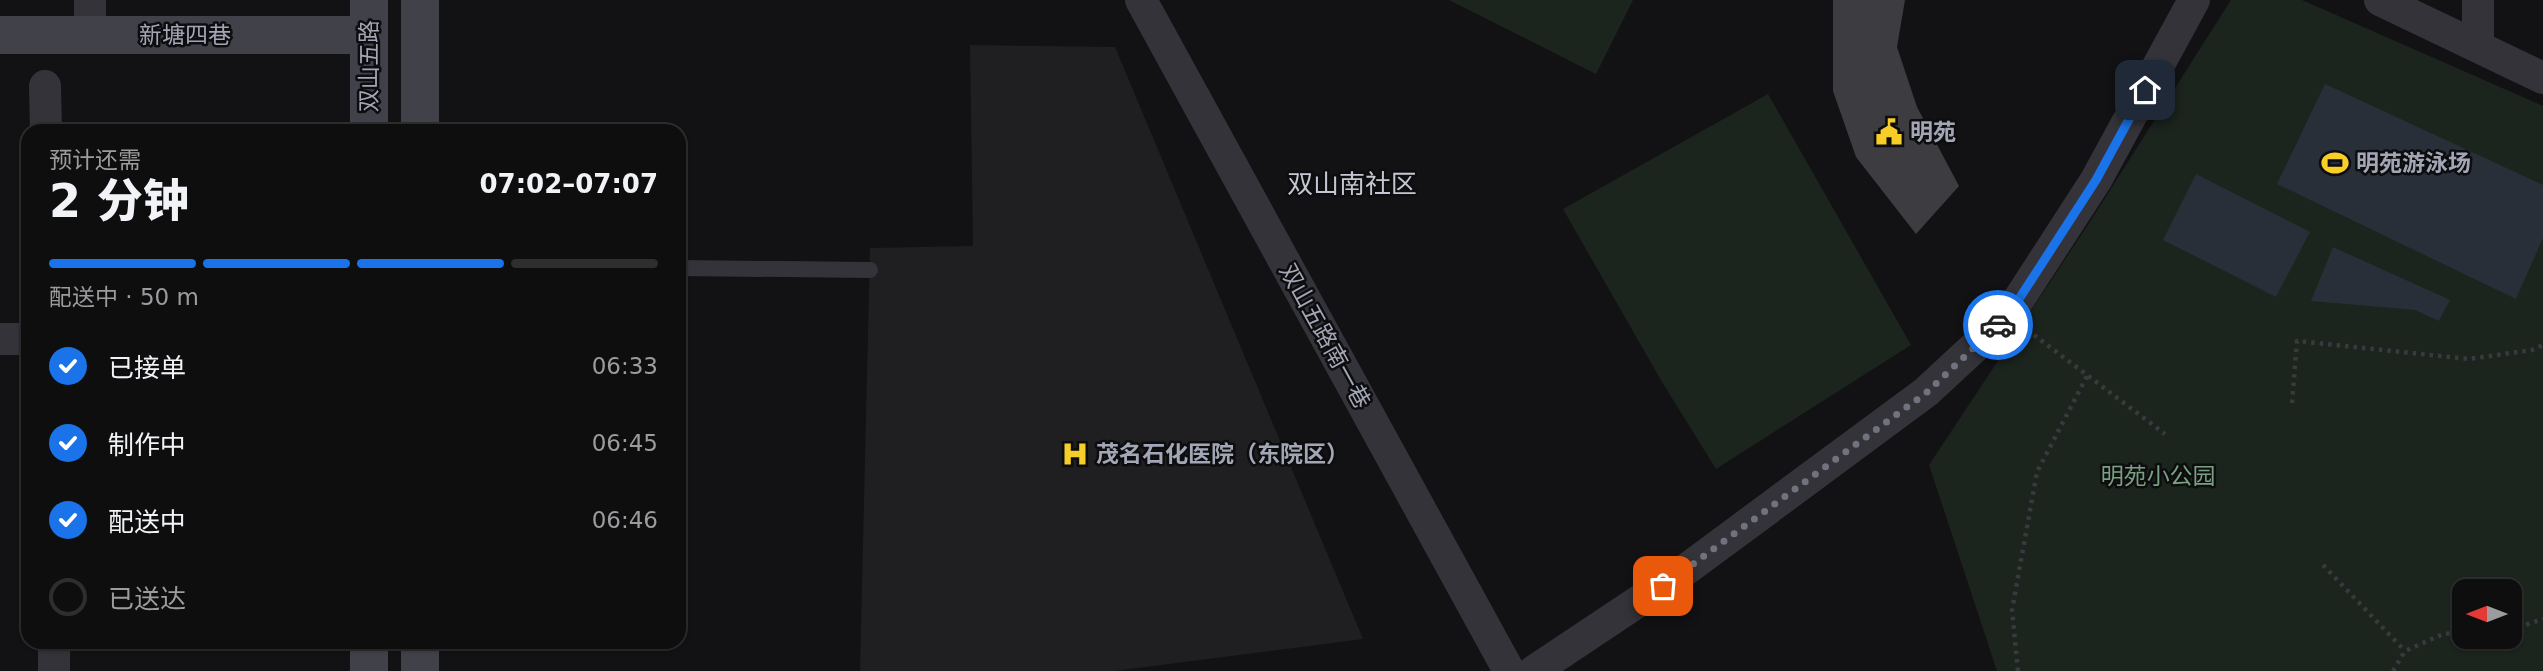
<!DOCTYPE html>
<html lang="zh">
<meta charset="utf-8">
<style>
body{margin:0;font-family:"DejaVu Sans","Noto Sans SC",sans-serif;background:#171718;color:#f1f3f6;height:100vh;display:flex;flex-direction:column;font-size:26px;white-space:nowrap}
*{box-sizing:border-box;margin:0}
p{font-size:23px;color:#9b9c9e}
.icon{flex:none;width:38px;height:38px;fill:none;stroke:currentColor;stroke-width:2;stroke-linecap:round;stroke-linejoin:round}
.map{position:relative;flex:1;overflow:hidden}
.details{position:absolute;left:21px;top:124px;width:665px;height:525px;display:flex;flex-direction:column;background:#0e0e0f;border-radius:21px;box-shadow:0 2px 5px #0004,0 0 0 2px #2e2e2f}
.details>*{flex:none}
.needle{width:46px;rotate:270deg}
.buttons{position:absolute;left:2452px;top:579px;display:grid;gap:14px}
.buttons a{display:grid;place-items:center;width:70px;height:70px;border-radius:14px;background:#0e0e0f;box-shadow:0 2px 5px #0004,0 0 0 2px #2e2e2f;font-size:35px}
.pin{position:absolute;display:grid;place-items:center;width:60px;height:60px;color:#fff;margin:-30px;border-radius:14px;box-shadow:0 4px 10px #0006}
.courier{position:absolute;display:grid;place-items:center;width:70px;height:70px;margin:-35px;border:5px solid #1a73e8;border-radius:50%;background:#fff;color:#222;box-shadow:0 2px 9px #0007}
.summary em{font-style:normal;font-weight:800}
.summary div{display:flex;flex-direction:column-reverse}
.summary{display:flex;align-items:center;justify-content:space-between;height:119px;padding:0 28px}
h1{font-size:46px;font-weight:800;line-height:52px}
.bar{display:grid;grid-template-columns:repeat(4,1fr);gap:10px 7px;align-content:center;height:84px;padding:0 28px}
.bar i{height:9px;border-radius:5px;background:#2e2e2f}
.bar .active{background:#1a73e8}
.bar p{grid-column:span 4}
ol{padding:0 28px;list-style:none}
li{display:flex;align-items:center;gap:21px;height:77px}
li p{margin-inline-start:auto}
li .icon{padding:7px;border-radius:50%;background:#1a73e8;color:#fff;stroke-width:4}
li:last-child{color:#9b9c9e}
li i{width:38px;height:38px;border:4px solid #2e2e2f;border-radius:50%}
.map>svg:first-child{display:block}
.built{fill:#1f1e21}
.green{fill:#1c241e;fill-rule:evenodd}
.water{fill:#282f38}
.building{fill:#3c3c41}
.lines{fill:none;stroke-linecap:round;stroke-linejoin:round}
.path{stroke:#393a40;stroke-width:4.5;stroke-dasharray:3.5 5;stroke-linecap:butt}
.lane{stroke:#333339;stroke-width:16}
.street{stroke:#333339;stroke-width:32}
.secondary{stroke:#414249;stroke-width:38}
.done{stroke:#70727d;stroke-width:7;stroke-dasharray:0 12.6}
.route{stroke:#1a73e8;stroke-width:9}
.labels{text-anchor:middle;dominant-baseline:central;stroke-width:5;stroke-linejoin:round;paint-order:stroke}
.street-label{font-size:23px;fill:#a3a6b5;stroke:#0d0d0f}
.poi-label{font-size:23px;font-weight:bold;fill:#a3a6b5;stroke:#0d0d0f;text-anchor:start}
.park-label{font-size:23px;fill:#79a181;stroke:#0d0d0f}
.quarter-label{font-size:26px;fill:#c4c6d1;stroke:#0d0d0f}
</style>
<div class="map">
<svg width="2543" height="671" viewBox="0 0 2543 671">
<rect width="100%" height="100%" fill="#121214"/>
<!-- built -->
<path class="built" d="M970,45l145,2 248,592 -249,32h-254l10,-423 103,-2z"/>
<!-- green -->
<path class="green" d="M1449,0h184l-37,74z
M2231,0h71l241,106v565h-546l-68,-206 162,-245zM2464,592h46v45h-46z
M1768,94l143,251 -195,124 -54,-87 -99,-173z"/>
<!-- water -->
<path class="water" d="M2325,84l218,101v53l-27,61 -239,-115z
M2196,174l114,58 -34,65 -113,-57z
M2333,247l117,53 -11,21 -24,-11 -104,-9z"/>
<!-- building -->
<path class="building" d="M1833,0h72l-8,47 20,60 42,79 -43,48 -60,-77 -23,-66z"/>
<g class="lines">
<!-- path -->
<path class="path" d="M2034,335l131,99
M2292,403l5,-62 172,18 63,-9 11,-5
M2323,565l82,86
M2510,630l33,-11
M2018,671l-6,-61 25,-138 50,-96
M2393,671l12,-20 38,-17 21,-2"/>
<!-- lane -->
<path class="lane" d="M679,268l191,2"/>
<!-- street -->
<path class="street" d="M90,0v35
M1141,0l368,671
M2380,0l163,78
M2478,47v-47
M45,86l1,45
M0,339h28
M54,642v29
M1534,671l150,-100 242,-179 82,-76 88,-136 98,-180"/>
<!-- secondary -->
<path class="secondary" d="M369,0v131
M420,0v131
M0,35h369
M369,642v29
M420,642v29"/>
</g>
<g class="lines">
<!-- done -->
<path class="done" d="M1663,586l263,-193 72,-68"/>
<!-- route -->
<path class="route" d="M1998,325l10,-9 88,-136 49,-90"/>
</g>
<!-- icons -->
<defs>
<g id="civic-bare" transform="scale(2.1)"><path d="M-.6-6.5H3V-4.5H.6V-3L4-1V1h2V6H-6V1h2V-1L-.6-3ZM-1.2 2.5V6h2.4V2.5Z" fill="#f7ce27" stroke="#0d0d0f" stroke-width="2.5" paint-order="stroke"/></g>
<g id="stadium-bare" transform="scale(2.1)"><path d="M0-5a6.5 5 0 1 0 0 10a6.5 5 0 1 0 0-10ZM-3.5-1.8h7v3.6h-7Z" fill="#f7ce27" stroke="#0d0d0f" stroke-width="2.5" paint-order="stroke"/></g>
<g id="hospital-bare" transform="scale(2.1)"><path d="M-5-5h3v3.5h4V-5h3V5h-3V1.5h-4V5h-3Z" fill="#f7ce27" stroke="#0d0d0f" stroke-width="2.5" paint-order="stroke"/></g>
</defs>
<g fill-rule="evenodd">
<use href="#civic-bare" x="1889" y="132"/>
<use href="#stadium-bare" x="2335" y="163"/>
<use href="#hospital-bare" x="1075" y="454"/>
</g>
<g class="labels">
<!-- street labels -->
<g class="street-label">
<text x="185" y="35">新塘四巷</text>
<text transform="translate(369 66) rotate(-90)">双山五路</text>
<text transform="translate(1325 336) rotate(61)">双山五路南一巷</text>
</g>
<!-- poi labels -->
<g class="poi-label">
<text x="1910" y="132">明苑</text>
<text x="2356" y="163">明苑游泳场</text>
<text x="1096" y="454">茂名石化医院（东院区）</text>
</g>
<!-- park labels -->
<g class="park-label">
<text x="2158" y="476">明苑小公园</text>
</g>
<!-- quarter labels -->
<g class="quarter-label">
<text x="1352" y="184">双山南社区</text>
</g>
</g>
</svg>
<div class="buttons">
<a><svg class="needle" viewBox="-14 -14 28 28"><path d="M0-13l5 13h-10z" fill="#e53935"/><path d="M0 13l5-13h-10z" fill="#9b9c9e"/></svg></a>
</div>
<div class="pin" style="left:1663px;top:586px;background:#ea580c"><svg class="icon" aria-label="bag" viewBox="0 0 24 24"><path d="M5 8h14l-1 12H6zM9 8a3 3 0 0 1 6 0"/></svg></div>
<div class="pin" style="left:2145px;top:90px;background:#1f2937"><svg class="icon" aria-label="home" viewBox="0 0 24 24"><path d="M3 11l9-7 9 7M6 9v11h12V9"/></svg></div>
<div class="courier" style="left:1998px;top:325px"><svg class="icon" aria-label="car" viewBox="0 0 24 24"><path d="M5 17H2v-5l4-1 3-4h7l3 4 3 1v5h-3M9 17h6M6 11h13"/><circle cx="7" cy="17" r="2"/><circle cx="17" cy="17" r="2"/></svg></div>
<section class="details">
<div class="summary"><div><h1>2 分钟</h1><p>预计还需</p></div><em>07:02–07:07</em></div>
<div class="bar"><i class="active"></i><i class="active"></i><i class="active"></i><i></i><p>配送中 · 50 m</p></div>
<ol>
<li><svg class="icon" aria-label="check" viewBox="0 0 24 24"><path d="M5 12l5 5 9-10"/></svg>已接单<p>06:33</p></li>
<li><svg class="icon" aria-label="check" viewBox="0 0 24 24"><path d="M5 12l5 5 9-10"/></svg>制作中<p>06:45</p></li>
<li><svg class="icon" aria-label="check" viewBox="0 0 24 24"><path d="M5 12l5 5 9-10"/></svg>配送中<p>06:46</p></li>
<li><i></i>已送达</li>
</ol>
</section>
</div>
